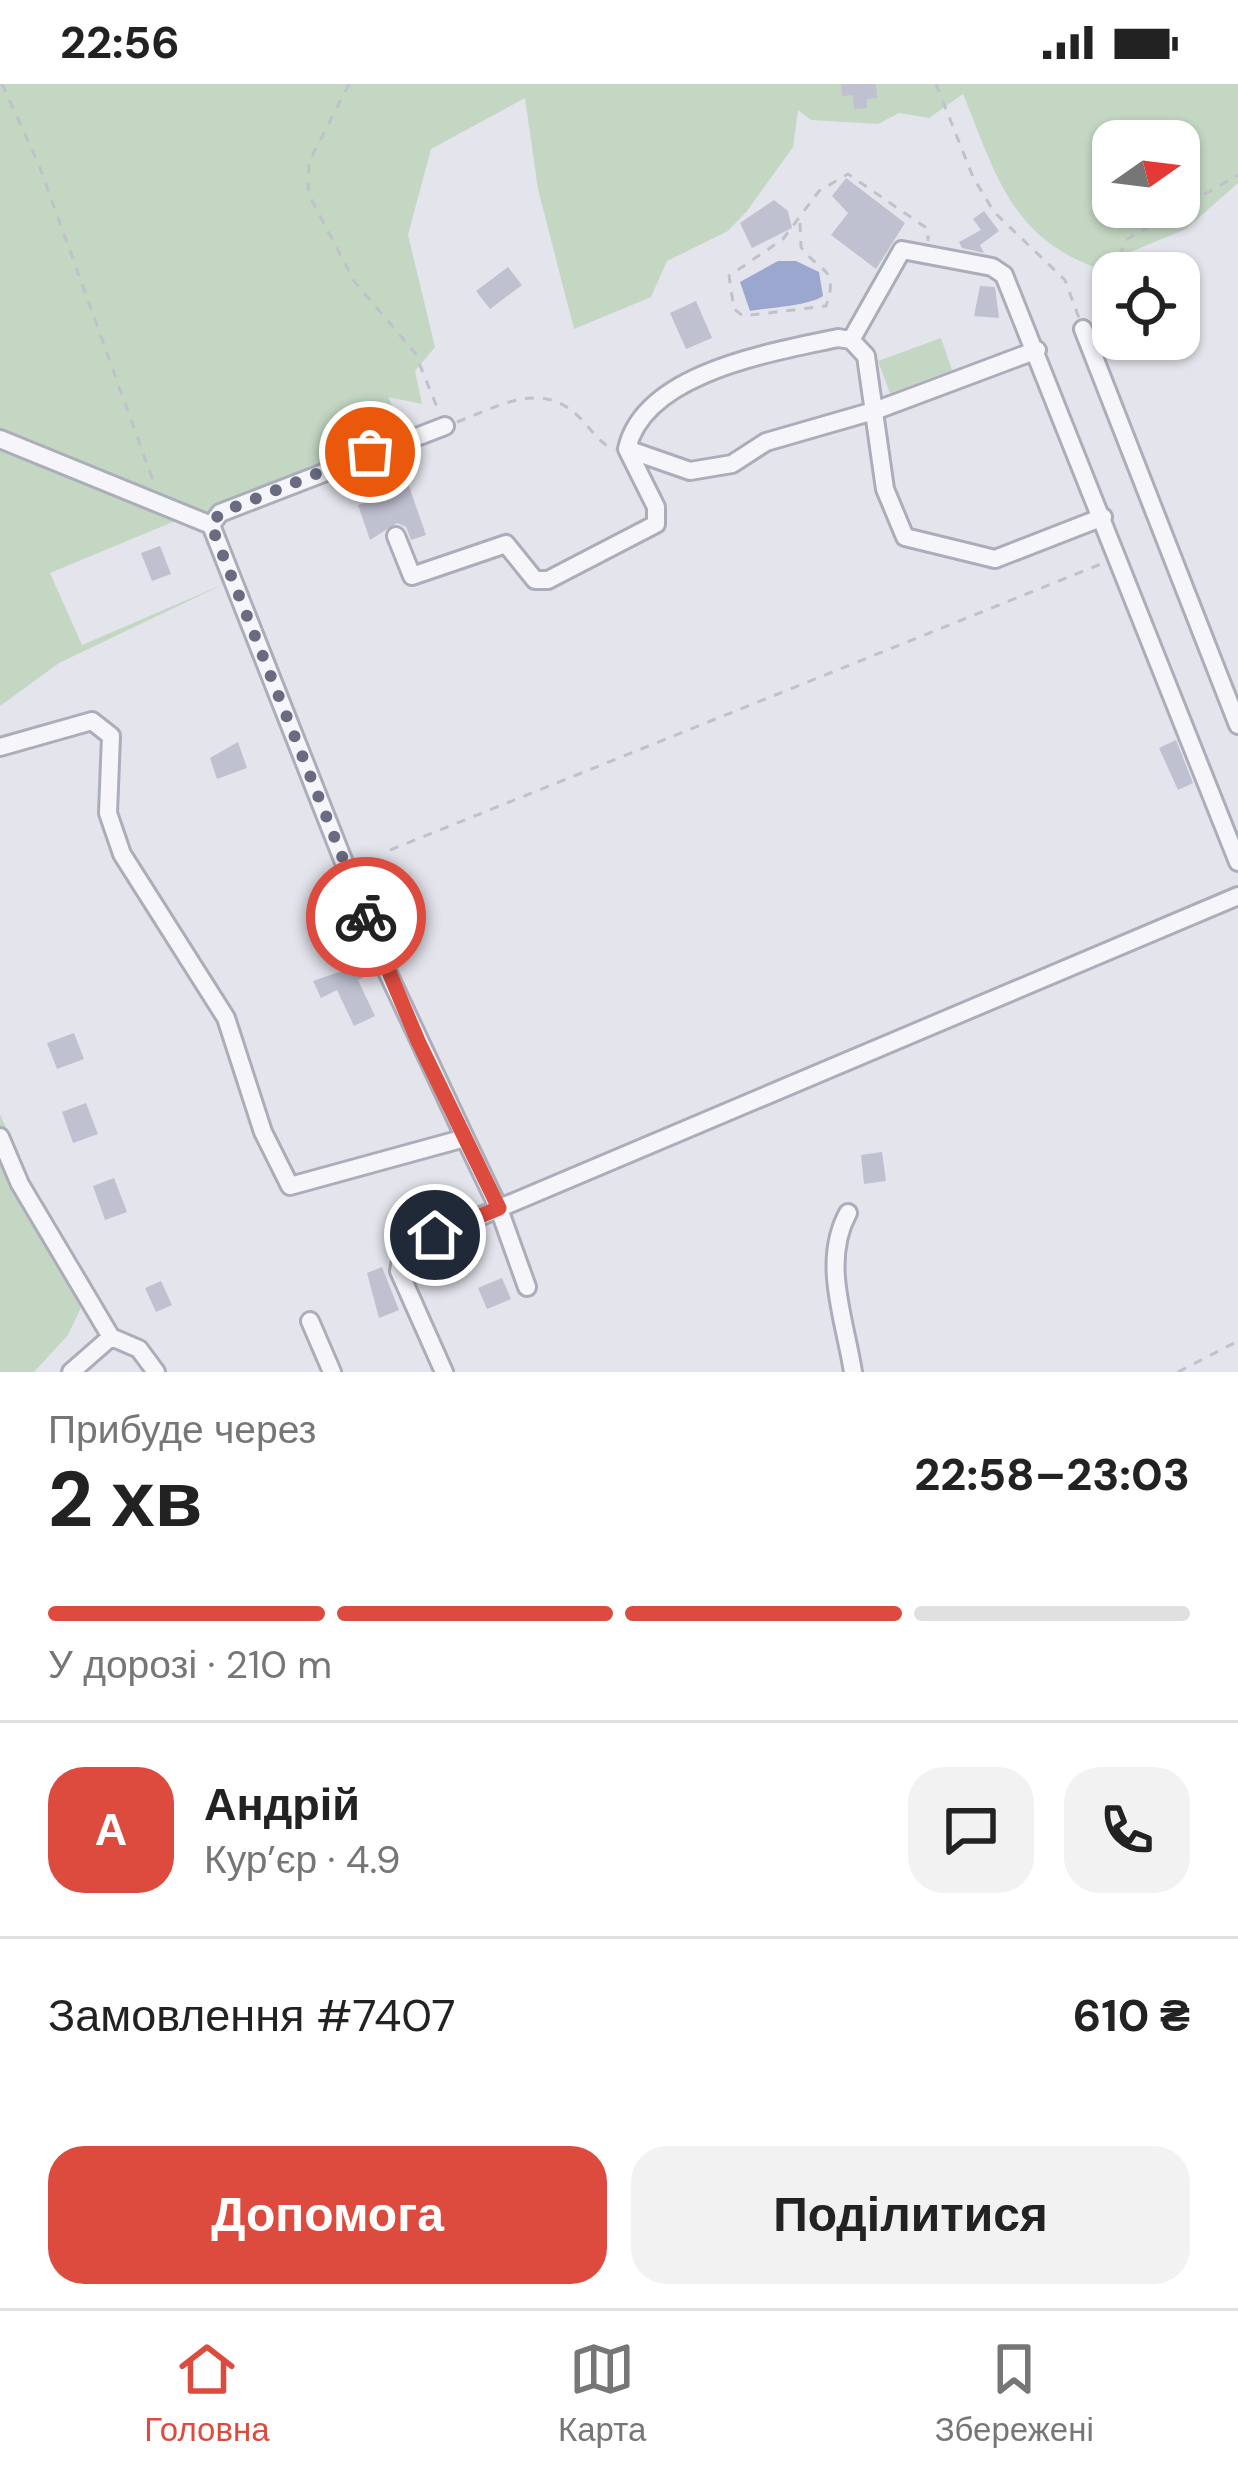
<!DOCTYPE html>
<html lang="uk">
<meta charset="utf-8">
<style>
body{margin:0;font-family:"DM Sans",sans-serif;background:#f2f2f2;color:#222;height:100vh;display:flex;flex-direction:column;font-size:45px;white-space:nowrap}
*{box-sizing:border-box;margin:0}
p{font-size:39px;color:#767676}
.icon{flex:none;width:66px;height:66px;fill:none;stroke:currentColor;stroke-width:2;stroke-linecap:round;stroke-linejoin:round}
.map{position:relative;height:1288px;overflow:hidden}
.sheet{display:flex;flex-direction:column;background:#fff;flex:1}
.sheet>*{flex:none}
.needle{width:78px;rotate:76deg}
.buttons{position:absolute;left:1092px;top:36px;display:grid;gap:24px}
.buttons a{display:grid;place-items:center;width:108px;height:108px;border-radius:24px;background:#fff;box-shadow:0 3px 9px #0004;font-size:60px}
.pin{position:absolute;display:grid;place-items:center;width:102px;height:102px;color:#fff;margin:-51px;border:6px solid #fff;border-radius:50%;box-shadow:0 3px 12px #0007}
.courier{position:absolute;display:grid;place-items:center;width:120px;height:120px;margin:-60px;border:9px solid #dc4b3d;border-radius:50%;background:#fff;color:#222;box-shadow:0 3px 15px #0007}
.summary em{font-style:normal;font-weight:800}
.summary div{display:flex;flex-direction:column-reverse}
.summary{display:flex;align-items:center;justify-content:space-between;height:204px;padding:0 48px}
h1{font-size:78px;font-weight:800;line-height:90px}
.bar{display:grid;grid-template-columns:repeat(4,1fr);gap:18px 12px;align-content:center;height:144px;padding:0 48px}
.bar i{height:15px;border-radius:9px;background:#e0e0e0}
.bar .on{background:#dc4b3d}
.bar p{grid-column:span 4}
.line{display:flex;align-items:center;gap:30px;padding:0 48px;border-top:3px solid #e0e0e0}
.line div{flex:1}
.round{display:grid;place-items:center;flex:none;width:126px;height:126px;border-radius:36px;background:#f2f2f2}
.cta{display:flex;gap:24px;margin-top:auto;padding:24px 48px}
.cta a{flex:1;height:138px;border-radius:36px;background:#dc4b3d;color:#fff;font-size:48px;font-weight:800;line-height:138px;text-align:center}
.cta a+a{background:#f2f2f2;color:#222}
.status{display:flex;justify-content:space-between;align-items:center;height:84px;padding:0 60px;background:#fff;direction:ltr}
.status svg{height:33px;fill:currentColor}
.tabs{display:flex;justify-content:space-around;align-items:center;height:168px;border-top:3px solid #e0e0e0;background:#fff;font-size:33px;color:#767676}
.tabs a{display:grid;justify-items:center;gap:6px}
.tabs .on{color:#dc4b3d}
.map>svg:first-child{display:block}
.green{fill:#c3d7c3;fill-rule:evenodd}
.water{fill:#9ba7cf}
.building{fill:#bfc1d0}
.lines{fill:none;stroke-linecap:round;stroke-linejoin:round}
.minor-casing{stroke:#abadba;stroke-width:22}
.path{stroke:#c0c1cb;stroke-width:3;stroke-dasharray:9 9;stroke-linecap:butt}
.minor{stroke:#f6f6fa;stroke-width:16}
.done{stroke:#696c80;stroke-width:12;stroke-dasharray:0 21.6}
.route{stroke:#dc4b3d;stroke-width:15}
</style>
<div class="status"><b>22:56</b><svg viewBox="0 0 49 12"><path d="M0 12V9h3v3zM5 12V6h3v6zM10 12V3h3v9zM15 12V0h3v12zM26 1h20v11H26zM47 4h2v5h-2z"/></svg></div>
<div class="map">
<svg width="1238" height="1288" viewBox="0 0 1238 1288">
<rect width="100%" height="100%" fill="#e3e4ec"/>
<!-- green -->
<path class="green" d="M0,0h1238v99l-52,46 -92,38c-85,-32 -99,-96 -131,-173l-34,24 -30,-5 -21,11 -67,-4 -13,-10 -5,37 -46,64 -19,20 -61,30 -16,36 -77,32 -36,-140 -13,-91 -94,51 -23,86 27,112 -20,24 7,33 -34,-7 22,47 -191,77 -27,-7 -142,59 32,72 142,-61 -165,79 -59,43zM1113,57h66v66h-66z
M941,254l11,32 -62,23 -12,-32z
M0,1030l83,189 -15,32 -34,37h-34z"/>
<!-- water -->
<path class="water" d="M778,177h18l23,11 4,24c-11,9 -55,12 -73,15l-10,-29z"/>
<!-- building -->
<path class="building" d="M841,0h35l1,14 -10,1v9l-13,1 -1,-14 -11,1z
M846,94l59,45 -29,46 -45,-34 17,-22 -16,-17z
M774,116l14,11 4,17 -40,20 -12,-25z
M984,127l15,20 -19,14 4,8 -22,-5 -3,-6 22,-12 -8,-11z
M508,183l14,18 -32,24 -14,-18z
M980,202l15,1 4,31 -25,-2z
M696,217l16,37 -26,11 -16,-36z
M403,385l23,66 -15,5 -5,-13 -9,-4 -27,17 -12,-35 24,-8 -3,-25z
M160,462l11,28 -19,7 -11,-28z
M1176,656l17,43 -15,7 -19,-42z
M238,658l9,26 -30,11 -7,-21z
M368,878l5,11 -15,7 17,36 -21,10 -17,-36 -16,8 -8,-17z
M74,949l10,26 -27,10 -10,-26z
M86,1019l12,31 -25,9 -11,-31z
M882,1068l4,29 -22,3 -3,-29z
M114,1094l13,34 -22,8 -12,-34z
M382,1183l17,43 -20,8 -12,-45z
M502,1194l9,21 -24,10 -9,-21z
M161,1197l11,24 -16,7 -11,-24z"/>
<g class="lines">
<!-- minor casing -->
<g class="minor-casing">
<path id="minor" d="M1083,245l155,396
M851,256l51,-90 90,17 12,8 234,587
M445,342l-225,87 -9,12 175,444 79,169
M0,355l211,86
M627,365l63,22 42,-7 34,-22 111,-32 160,-60
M396,452l16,40 94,-32 29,36h13l108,-56v-17l-29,-58c17,-77 147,-97 211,-111l13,2 15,16 19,133 20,48 90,22 108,-42
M0,663l92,-26 19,15 -3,77 14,41 104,164 37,114 27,54 175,-48 34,71 28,78
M0,1053l20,47 91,153 28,12 17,23
M848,1129c-27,49 -3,107 5,159
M310,1237l22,51
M71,1288l40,-35
M444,1288l-45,-101 4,-22 835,-353"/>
</g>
<!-- path -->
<path class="path" d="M2,0l37,81 116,321
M349,0l-40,78 -1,31 46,88 61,72 24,59
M936,0l37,93 21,35 71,68 14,38
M800,139l1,24c17,25 39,19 25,59l-83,10 -9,-7 -5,-33 54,-37 36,-48 29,-17 80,55v12
M1113,189l13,-33 112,-65
M457,338c43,-16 85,-43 123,-4 11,11 20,26 35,32
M390,766l711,-286
M1178,1288l60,-31"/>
<!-- minor -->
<use href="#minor" class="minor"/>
</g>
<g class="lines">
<!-- done -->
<path class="done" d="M366,833l-155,-392 9,-12 150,-61"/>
<!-- route -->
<path class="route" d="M366,833l52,124 81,167 -64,27"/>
</g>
</svg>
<div class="buttons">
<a><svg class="needle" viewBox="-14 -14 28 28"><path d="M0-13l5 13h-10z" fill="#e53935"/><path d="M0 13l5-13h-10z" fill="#767676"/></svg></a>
<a><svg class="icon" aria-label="locate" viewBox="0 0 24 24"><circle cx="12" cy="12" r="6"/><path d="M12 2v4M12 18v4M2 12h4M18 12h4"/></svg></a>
</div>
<div class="pin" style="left:370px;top:368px;background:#ea580c"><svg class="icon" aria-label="bag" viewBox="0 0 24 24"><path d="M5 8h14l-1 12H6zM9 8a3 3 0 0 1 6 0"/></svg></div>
<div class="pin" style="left:435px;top:1151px;background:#1f2937"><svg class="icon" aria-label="home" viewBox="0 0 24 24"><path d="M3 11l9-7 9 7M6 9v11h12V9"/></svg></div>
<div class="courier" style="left:366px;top:833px"><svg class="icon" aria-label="bike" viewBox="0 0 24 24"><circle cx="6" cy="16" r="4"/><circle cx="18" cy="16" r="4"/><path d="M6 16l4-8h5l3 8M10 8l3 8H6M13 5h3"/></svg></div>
</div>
<section class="sheet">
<div class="summary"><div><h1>2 хв</h1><p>Прибуде через</p></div><em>22:58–23:03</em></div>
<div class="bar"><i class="on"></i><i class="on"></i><i class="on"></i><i></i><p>У дорозі · 210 m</p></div>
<div class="line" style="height:216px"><b class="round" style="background:#dc4b3d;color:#fff">А</b><div><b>Андрій</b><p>Кур’єр · 4.9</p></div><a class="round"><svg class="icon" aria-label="chat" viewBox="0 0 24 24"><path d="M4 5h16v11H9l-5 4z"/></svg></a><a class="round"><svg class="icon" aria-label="phone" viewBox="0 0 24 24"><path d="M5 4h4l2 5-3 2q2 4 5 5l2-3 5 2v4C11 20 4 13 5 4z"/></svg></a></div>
<div class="line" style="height:156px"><div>Замовлення #7407</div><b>610 ₴</b></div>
<div class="cta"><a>Допомога</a><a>Поділитися</a></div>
</section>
<nav class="tabs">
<a class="on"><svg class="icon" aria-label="home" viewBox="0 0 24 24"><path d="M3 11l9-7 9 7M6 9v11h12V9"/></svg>Головна</a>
<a><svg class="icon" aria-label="map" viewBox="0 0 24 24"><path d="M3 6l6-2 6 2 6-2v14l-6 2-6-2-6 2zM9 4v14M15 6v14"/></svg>Карта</a>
<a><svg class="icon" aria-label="saved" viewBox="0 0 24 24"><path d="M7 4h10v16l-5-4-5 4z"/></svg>Збережені</a>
</nav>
